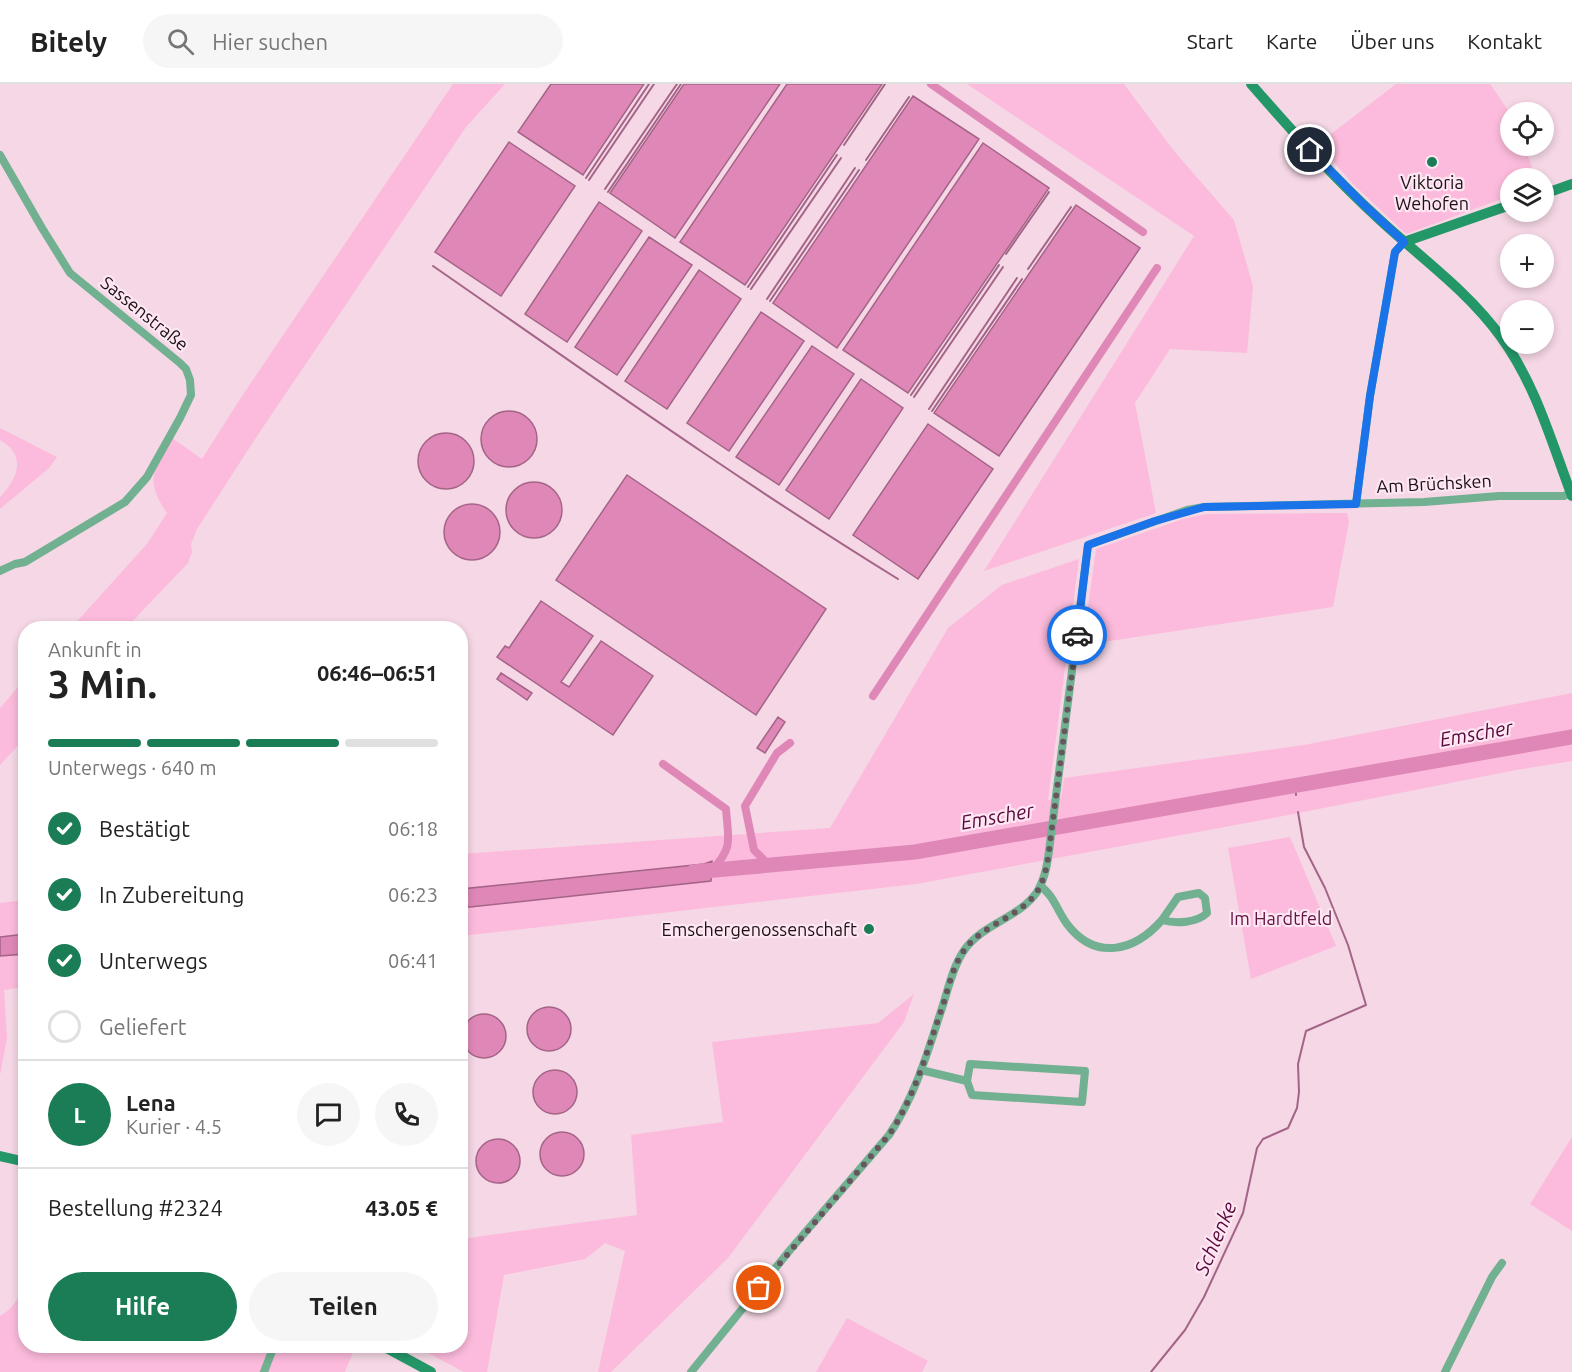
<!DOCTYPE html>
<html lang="de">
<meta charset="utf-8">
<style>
body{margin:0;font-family:Ubuntu,sans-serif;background:#f6f6f6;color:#222;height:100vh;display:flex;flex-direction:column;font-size:22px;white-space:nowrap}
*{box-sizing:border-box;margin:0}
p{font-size:20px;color:#767676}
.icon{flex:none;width:33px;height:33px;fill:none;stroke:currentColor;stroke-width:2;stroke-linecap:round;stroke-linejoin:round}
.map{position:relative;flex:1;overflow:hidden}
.drawer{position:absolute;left:18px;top:537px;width:450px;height:732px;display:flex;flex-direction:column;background:#fff;border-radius:24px;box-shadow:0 3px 9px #0003}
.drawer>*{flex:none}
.tools{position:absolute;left:1500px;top:18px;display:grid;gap:12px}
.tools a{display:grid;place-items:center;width:54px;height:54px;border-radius:50%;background:#fff;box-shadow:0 3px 9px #0003;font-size:30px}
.pin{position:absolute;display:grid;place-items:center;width:51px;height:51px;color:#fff;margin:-26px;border:3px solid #fff;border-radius:50%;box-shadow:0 2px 6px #0007}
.courier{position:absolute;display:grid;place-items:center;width:60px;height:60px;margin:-30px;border:4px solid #1a73e8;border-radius:50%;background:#fff;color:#222;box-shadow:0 2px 8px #0007}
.overview em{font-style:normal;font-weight:600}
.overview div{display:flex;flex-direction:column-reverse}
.overview{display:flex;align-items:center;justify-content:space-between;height:102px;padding:0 30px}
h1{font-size:39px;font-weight:600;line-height:45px}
.bar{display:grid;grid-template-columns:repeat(4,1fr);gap:9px 6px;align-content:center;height:72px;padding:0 30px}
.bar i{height:8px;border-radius:4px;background:#e0e0e0}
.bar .selected{background:#1a7d55}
.bar p{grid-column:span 4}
.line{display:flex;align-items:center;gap:15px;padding:0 30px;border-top:2px solid #e0e0e0}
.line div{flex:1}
.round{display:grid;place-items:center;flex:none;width:63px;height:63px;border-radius:32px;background:#f6f6f6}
ol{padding:0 30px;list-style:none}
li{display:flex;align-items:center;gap:18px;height:66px}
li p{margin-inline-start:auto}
li .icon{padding:6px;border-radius:50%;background:#1a7d55;color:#fff;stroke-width:4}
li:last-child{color:#767676}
li i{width:33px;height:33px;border:3px solid #e0e0e0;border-radius:50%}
.button{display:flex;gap:12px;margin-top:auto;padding:12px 30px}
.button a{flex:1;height:69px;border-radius:36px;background:#1a7d55;color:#fff;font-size:24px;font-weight:600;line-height:69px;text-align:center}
.button a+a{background:#f6f6f6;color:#222}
header{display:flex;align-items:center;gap:36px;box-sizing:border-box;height:84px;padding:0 30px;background:#fff;border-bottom:2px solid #e0e0e0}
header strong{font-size:28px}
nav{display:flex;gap:33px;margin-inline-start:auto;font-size:21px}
.search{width:420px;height:54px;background:#f6f6f6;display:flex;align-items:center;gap:15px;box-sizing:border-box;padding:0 21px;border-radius:33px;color:#767676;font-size:22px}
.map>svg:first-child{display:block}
.green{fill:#fcbbdc}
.water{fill:#df88b7;stroke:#a46487;stroke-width:1.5}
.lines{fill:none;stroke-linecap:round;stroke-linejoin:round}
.stream{stroke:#a46487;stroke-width:2}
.canal{stroke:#df88b7;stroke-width:8}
.river{stroke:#df88b7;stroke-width:15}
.street{stroke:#71b090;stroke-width:8}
.secondary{stroke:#249768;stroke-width:10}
.done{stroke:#67565e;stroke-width:6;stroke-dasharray:0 10.8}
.route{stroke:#1a73e8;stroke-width:8}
.poi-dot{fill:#1a7d55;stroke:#fee6f2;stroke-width:2}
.labels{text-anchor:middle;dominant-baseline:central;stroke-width:4.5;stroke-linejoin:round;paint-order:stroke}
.poi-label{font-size:18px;fill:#1b1116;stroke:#fee6f2}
.street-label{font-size:18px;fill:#1b1116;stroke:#fee6f2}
.park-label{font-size:18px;fill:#601343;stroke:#fee6f2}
.water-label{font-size:20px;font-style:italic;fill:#56073b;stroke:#fee6f2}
</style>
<header>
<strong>Bitely</strong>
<div class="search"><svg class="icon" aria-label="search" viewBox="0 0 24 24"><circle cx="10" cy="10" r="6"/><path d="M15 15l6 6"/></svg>Hier suchen</div>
<nav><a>Start</a><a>Karte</a><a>Über uns</a><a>Kontakt</a></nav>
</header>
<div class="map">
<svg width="1572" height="1288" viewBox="0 0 1572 1288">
<rect width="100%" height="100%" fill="#f5d7e5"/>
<!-- green -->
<path class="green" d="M453,0h52l-39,43 -209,309 -60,93 -6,15 1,8 -4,11 -62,65h-55l76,-84 20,-31c-23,-33 -13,-44 5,-75l30,21 38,-60z
M967,0h157l50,67 60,69 19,66 -6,67 -77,-4 -35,54 21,110 -172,58 210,-335z
M1396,0h94l20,29v33h14l12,32h-26v18l-104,38 -53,-50 -35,-40z
M0,344l57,29 -8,11 -49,41v-12c17,-18 28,-41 0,-57z
M1347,429l2,9 -16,85 -243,37 -7,-1 13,-94 87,-30 23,-5z
M1079,475l-31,241 13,-2 3,-20 240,-33 268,-52v68l-56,9 -243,48 -357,66 -455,52v-82l369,-26 118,-200 54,-43z
M25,595v59l-25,27v-57z
M1290,753l46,109 -85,33 -23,-131z
M25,816v87l-21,3 3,48 -7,37v-172z
M914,910l-10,28 -176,236 -117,114h-13l27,-121 -20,-8 -20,16 -81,16 -17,97h-23l-49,-26h45l1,-107 176,-24 -6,-80 92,-13 -11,-80 166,-19z
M1572,1053v94l-42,-27z
M25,1194l1,68h325l4,1 -10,25h-345v-56c16,-9 20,-21 25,-38z
M847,1234l81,43 -6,11h-106z"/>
<!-- water -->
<path class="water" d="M551,0h93l-61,91 -65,-43z
M684,0h96l-105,154 -65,-45z
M787,0h95l-137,201 -65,-43z
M913,12l66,43 -142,209 -64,-45z
M509,58l66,44 -74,110 -66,-44z
M983,59l66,45 -141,205 -65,-43z
M599,118l43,29 -75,111 -42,-28z
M1076,121l64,43 -141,208 -65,-43z
M649,153l43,28 -75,110 -42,-28z
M699,186l42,29 -74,110 -42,-28z
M761,228l43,29 -75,110 -42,-28z
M812,262l42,28 -75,111 -43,-28z
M861,295l42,29 -74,111 -43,-29z
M481 355a28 28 0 1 1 56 0a28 28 0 1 1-56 0Z
M928,340l65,45 -75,110 -65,-44z
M418 377a28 28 0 1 1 56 0a28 28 0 1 1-56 0Z
M627,391l199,134 -70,106 -200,-135z
M506 426a28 28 0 1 1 56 0a28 28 0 1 1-56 0Z
M444 448a28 28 0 1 1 56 0a28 28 0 1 1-56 0Z
M541,517l52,35 -32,46 8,5 32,-46 52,35 -40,59 -116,-78 8,-11 4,2z
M501,589l31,20 -5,7 -30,-21z
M778,633l7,5 -20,31 -8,-5z
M712,777l-1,20 -250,27v-19l243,-25z
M25,850v20l-25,2v-19z
M527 945a22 22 0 1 1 44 0a22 22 0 1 1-44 0Z
M462 952a22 22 0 1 1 44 0a22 22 0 1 1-44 0Z
M533 1008a22 22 0 1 1 44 0a22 22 0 1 1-44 0Z
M540 1070a22 22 0 1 1 44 0a22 22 0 1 1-44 0Z
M476 1077a22 22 0 1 1 44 0a22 22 0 1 1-44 0Z"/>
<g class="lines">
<!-- stream -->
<path class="stream" d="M844,61l41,-61
M866,76l43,-63
M586,94l63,-94
M589,96l65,-96
M605,105l72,-105
M608,108l73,-108
M1006,170l43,-62
M433,182c153,106 306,215 465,313
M1028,185l43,-62
M748,203l89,-132
M751,205l90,-131
M767,215l88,-131
M770,217l89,-131
M911,311l88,-130
M914,313l89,-130
M929,325l88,-131
M932,327l90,-132
M1295,702l1,9
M1151,1288l34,-42 19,-33 39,-84 14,-65 6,-9 25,-11 9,-20 2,-16 -1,-28 8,-33 60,-26 -18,-60 -23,-57 -21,-41 -6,-35"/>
<!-- canal -->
<path class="canal" d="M931,0l212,148
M873,612l284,-428
M663,680l63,45c2,30 8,38 -14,61
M768,780l-14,-14 -9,-44 32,-53 13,-10"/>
<!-- river -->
<path class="river" d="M693,788l222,-20 657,-115"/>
<!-- street -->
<path class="street" d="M0,71l42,73 28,45 110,90 6,6 4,11 1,15 -11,23 -33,59 -22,25 -100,60 -10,2 -15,7
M1356,420l14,-108 25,-144 9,-10
M1040,802c13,8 18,26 27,38 28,37 67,28 95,-4 14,4 35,3 45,-7l-2,-15 -6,-5 -21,4 -16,23
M970,980l115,7 -3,31 -110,-7 -5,-14z
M921,986l46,11
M264,1288l10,-26
M691,1288l99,-122 99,-115c27,-41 38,-81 53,-127 6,-18 10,-39 21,-56 18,-28 55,-33 74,-60 9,-15 11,-32 13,-49l38,-298 99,-35 17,-3 220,-5 75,-6h65l7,-3
M1445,1288l47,-95 10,-14"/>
<!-- secondary -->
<path class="secondary" d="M1251,0c41,47 83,94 129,136 41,38 88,71 121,117 35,48 50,104 71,159
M1544,110l28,-10
M1404,158l106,-37
M0,1072l26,6
M383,1262l48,26"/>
</g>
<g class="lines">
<!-- done -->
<path class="done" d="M759,1204l130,-153c27,-41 37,-81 53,-127 6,-18 10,-40 21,-56 18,-28 55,-33 74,-60 9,-15 11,-32 13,-49l27,-208"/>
<!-- route -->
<path class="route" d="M1077,551l11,-90 67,-24 49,-14 152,-3 14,-108 25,-144 9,-10 -42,-39 -52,-53"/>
</g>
<!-- markers -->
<g class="poi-dot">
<circle cx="1432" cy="78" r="6"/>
<circle cx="869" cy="845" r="6"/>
</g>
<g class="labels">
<!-- poi labels -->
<g class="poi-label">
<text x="1432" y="98">Viktoria<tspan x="1432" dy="21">Wehofen</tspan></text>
<text x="857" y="845" text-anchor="end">Emschergenossenschaft</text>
</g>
<!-- street labels -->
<g class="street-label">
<text transform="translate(145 229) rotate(39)">Sassenstraße</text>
<text transform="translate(1434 399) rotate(-3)">Am Brüchsken</text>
</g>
<!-- park labels -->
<g class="park-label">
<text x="1281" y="834">Im Hardtfeld</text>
</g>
<!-- water labels -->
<g class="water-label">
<text transform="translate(1476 649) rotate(-10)">Emscher</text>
<text transform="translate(997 732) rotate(-10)">Emscher</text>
<text transform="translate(1215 1154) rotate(-67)">Schlenke</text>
</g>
</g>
</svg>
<div class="tools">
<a><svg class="icon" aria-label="locate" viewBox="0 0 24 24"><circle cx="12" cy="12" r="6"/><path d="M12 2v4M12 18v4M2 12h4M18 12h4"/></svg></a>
<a><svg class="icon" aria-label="layers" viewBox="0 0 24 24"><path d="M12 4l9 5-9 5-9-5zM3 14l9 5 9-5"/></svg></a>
<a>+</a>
<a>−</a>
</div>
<div class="pin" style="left:759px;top:1204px;background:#ea580c"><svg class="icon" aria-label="bag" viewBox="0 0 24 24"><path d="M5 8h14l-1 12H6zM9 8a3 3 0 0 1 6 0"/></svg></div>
<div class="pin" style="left:1310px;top:66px;background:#1f2937"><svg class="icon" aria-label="home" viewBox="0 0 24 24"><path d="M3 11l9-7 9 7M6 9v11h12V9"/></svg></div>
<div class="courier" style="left:1077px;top:551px"><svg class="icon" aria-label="car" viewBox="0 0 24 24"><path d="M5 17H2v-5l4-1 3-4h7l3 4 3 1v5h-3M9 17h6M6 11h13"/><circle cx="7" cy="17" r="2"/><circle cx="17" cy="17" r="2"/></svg></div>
<section class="drawer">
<div class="overview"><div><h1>3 Min.</h1><p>Ankunft in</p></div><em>06:46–06:51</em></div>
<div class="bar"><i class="selected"></i><i class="selected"></i><i class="selected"></i><i></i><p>Unterwegs · 640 m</p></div>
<ol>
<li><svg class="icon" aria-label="check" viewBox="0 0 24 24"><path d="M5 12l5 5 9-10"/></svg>Bestätigt<p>06:18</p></li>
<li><svg class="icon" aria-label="check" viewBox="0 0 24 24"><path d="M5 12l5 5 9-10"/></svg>In Zubereitung<p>06:23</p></li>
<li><svg class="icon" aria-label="check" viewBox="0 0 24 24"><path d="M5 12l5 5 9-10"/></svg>Unterwegs<p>06:41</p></li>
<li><i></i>Geliefert</li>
</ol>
<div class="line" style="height:108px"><b class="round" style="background:#1a7d55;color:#fff">L</b><div><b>Lena</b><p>Kurier · 4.5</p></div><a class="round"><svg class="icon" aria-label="chat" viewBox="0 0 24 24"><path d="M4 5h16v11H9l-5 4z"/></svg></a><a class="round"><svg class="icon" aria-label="phone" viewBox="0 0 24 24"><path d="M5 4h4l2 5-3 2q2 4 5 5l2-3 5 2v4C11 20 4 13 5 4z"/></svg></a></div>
<div class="line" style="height:78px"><div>Bestellung #2324</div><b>43.05 €</b></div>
<div class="button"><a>Hilfe</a><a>Teilen</a></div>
</section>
</div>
